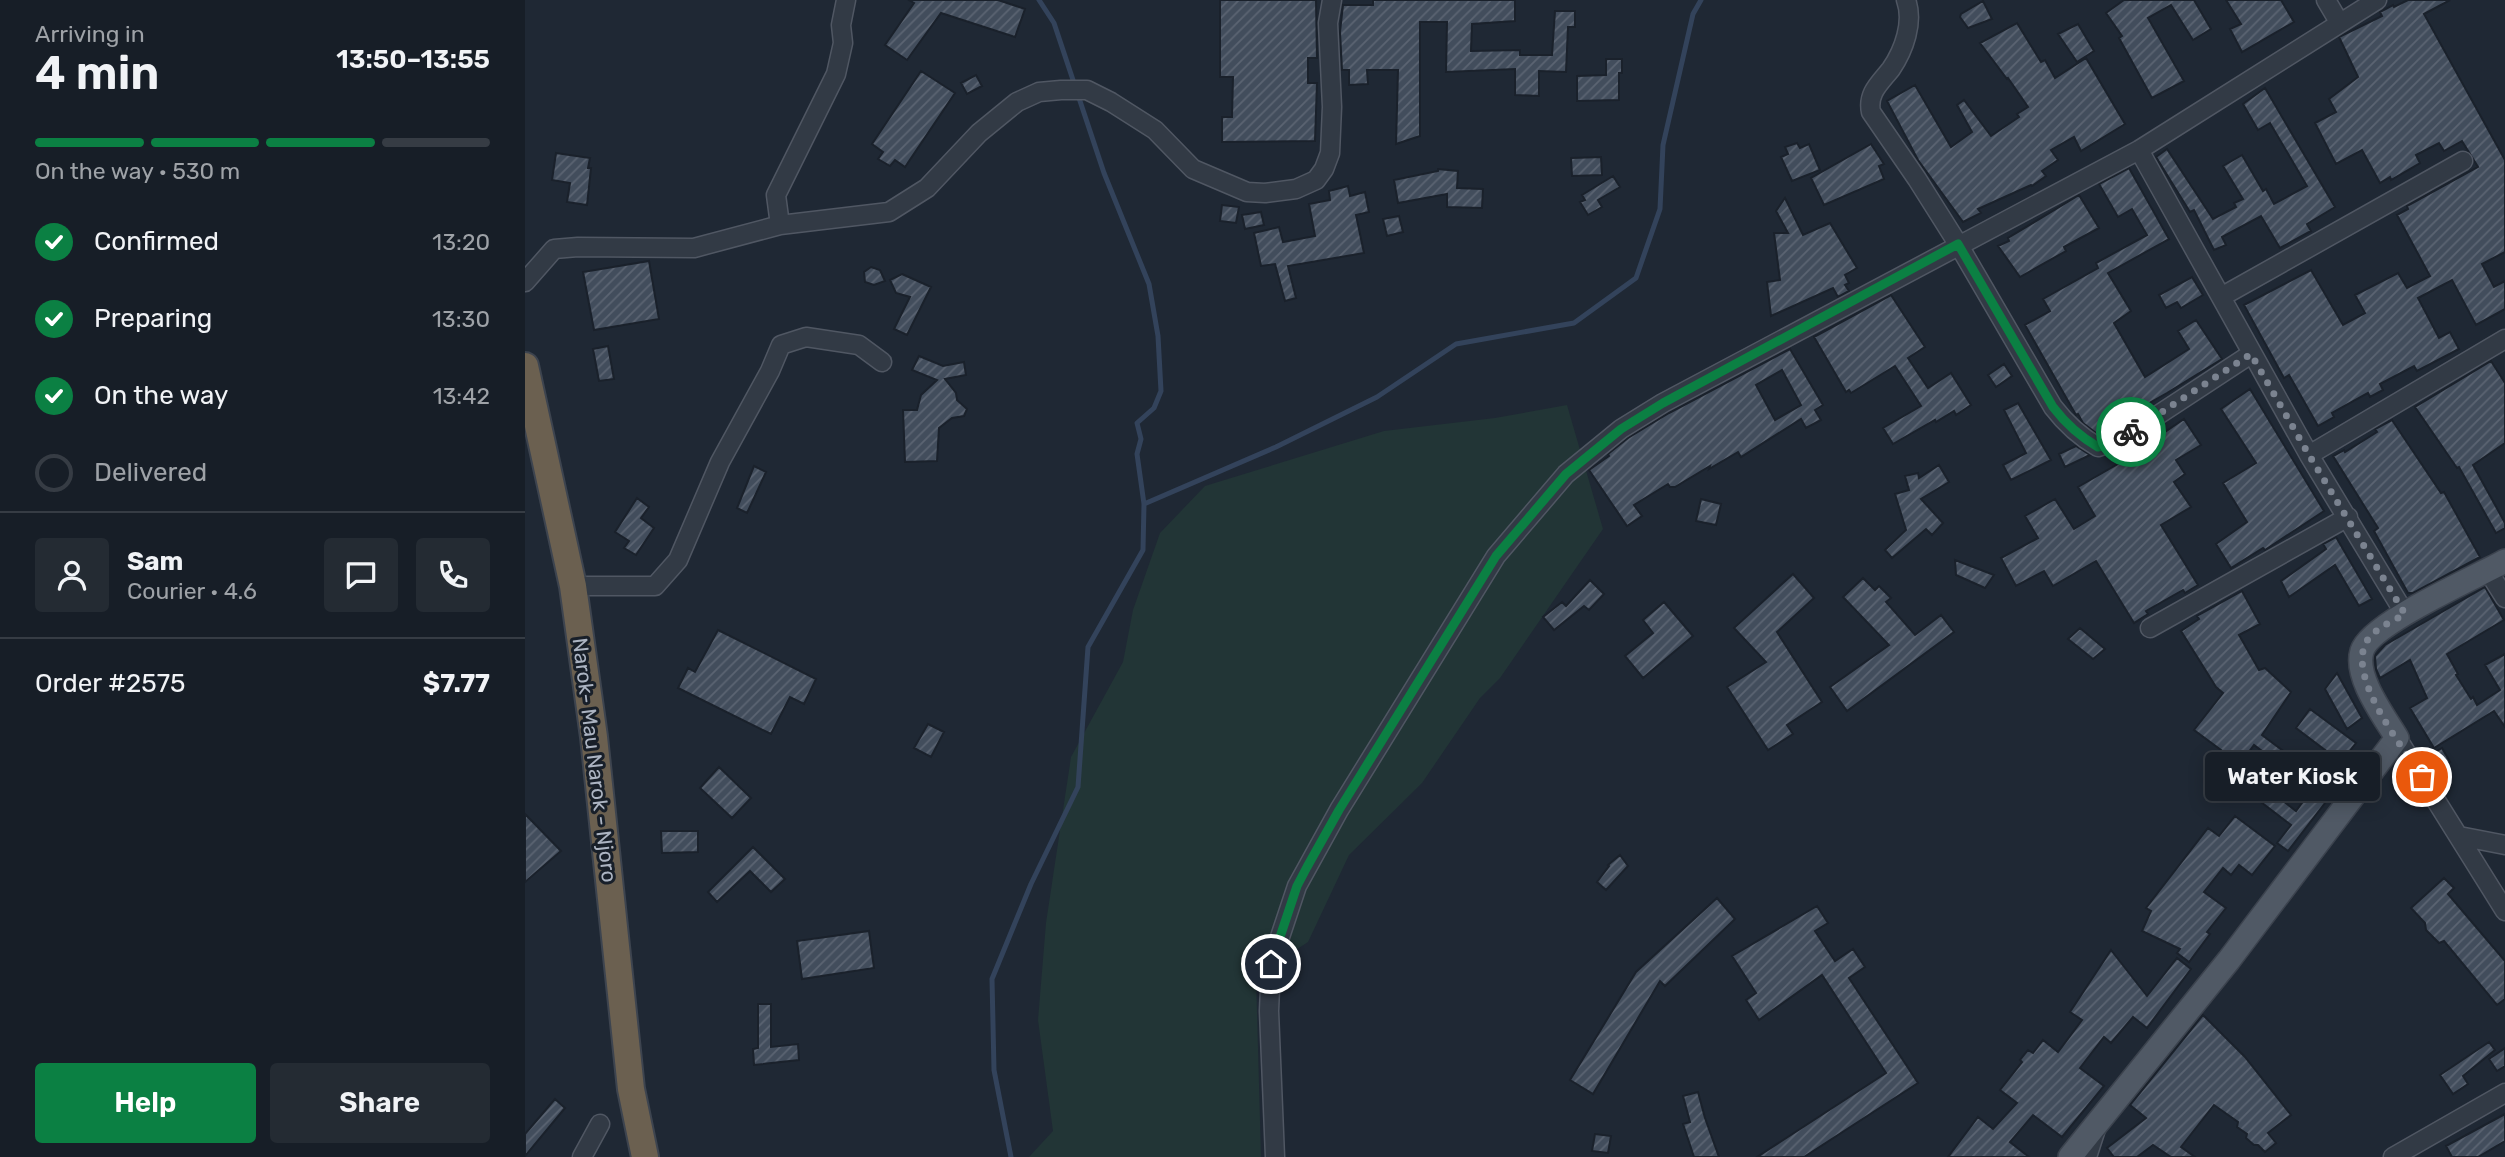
<!DOCTYPE html>
<meta charset="utf-8">
<style>
body{margin:0;font-family:Rubik,sans-serif;background:#242b33;color:#f1f3f6;height:100vh;display:flex;flex-direction:column;font-size:26px;white-space:nowrap}
*{box-sizing:border-box;margin:0}
p{font-size:23px;color:#9ea2a7}
.icon{flex:none;width:38px;height:38px;fill:none;stroke:currentColor;stroke-width:2;stroke-linecap:round;stroke-linejoin:round}
.map{position:relative;flex:1;overflow:hidden}
.drawer{display:flex;flex-direction:column;background:#171e27;width:525px}
.drawer>*{flex:none}
.pin{position:absolute;display:grid;place-items:center;width:60px;height:60px;color:#fff;margin:-30px;border:4px solid #fff;border-radius:50%;box-shadow:0 2px 7px #0007}
.courier{position:absolute;display:grid;place-items:center;width:70px;height:70px;margin:-35px;border:5px solid #0b8043;border-radius:50%;background:#fff;color:#222;box-shadow:0 2px 9px #0007}
.bubble{position:absolute;height:49px;border-radius:7px;background:#171e27;box-shadow:0 4px 18px #0003,0 0 0 2px #363c44;font-size:23px;font-weight:600;line-height:49px;text-align:center}
.overview em{font-style:normal;font-weight:600}
.overview div{display:flex;flex-direction:column-reverse}
.overview{display:flex;align-items:center;justify-content:space-between;height:119px;padding:0 35px}
h1{font-size:46px;font-weight:600;line-height:52px}
.bar{display:grid;grid-template-columns:repeat(4,1fr);gap:10px 7px;align-content:center;height:84px;padding:0 35px}
.bar i{height:9px;border-radius:5px;background:#363c44}
.bar .on{background:#0b8043}
.bar p{grid-column:span 4}
.line{display:flex;align-items:center;gap:18px;padding:0 35px;border-top:2px solid #363c44}
.line div{flex:1}
.round{display:grid;place-items:center;flex:none;width:74px;height:74px;border-radius:7px;background:#242b33}
ol{padding:0 35px;list-style:none}
li{display:flex;align-items:center;gap:21px;height:77px}
li p{margin-inline-start:auto}
li .icon{padding:7px;border-radius:50%;background:#0b8043;color:#fff;stroke-width:4}
li:last-child{color:#9ea2a7}
li i{width:38px;height:38px;border:4px solid #363c44;border-radius:50%}
.primary-button{display:flex;gap:14px;margin-top:auto;padding:14px 35px}
.primary-button a{flex:1;height:80px;border-radius:7px;background:#0b8043;color:#fff;font-size:28px;font-weight:600;line-height:80px;text-align:center}
.primary-button a+a{background:#242b33;color:#f1f3f6}
main{display:flex;flex:1;min-height:0}
.map>svg:first-child{display:block}
.green{fill:#223536}
.lines{fill:none;stroke-linecap:round;stroke-linejoin:round}
.stream{stroke:#33435b;stroke-width:5}
.building{fill:url(#building-hatch);stroke:#1a212b;stroke-width:2;fill-rule:evenodd}
.minor-casing{stroke:#505763;stroke-width:21}
.major-casing{stroke:#3c434e;stroke-width:26}
.highway-casing{stroke:#3d444f;stroke-width:30}
.minor{stroke:#323a45;stroke-width:18}
.major{stroke:#505965;stroke-width:23}
.highway{stroke:#6b6050;stroke-width:26}
.done{stroke:#7b8390;stroke-width:7;stroke-dasharray:0 12.6}
.route{stroke:#0b8043;stroke-width:9}
.labels{text-anchor:middle;dominant-baseline:central;stroke-width:6;stroke-linejoin:round;paint-order:stroke}
.street-label{font-size:21px;fill:#acb4c2;stroke:#181f29}
</style>
<main>
<section class="drawer">
<div class="overview"><div><h1>4 min</h1><p>Arriving in</p></div><em>13:50–13:55</em></div>
<div class="bar"><i class="on"></i><i class="on"></i><i class="on"></i><i></i><p>On the way · 530 m</p></div>
<ol>
<li><svg class="icon" aria-label="check" viewBox="0 0 24 24"><path d="M5 12l5 5 9-10"/></svg>Confirmed<p>13:20</p></li>
<li><svg class="icon" aria-label="check" viewBox="0 0 24 24"><path d="M5 12l5 5 9-10"/></svg>Preparing<p>13:30</p></li>
<li><svg class="icon" aria-label="check" viewBox="0 0 24 24"><path d="M5 12l5 5 9-10"/></svg>On the way<p>13:42</p></li>
<li><i></i>Delivered</li>
</ol>
<div class="line" style="height:126px"><a class="round"><svg class="icon" aria-label="person" viewBox="0 0 24 24"><circle cx="12" cy="8" r="4"/><path d="M4 21q1-7 8-7t8 7"/></svg></a><div><b>Sam</b><p>Courier · 4.6</p></div><a class="round"><svg class="icon" aria-label="chat" viewBox="0 0 24 24"><path d="M4 5h16v11H9l-5 4z"/></svg></a><a class="round"><svg class="icon" aria-label="phone" viewBox="0 0 24 24"><path d="M5 4h4l2 5-3 2q2 4 5 5l2-3 5 2v4C11 20 4 13 5 4z"/></svg></a></div>
<div class="line" style="height:91px"><div>Order #2575</div><b>$7.77</b></div>
<div class="primary-button"><a>Help</a><a>Share</a></div>
</section>
<div class="map">
<svg width="1980" height="1157" viewBox="0 0 1980 1157">
<defs>
<pattern id="building-hatch" width="6" height="6" patternUnits="userSpaceOnUse" patternTransform="scale(1.75)"><rect width="6" height="6" fill="#424d5c"/><path d="M-1 1l2-2M0 6l6-6M5 7l2-2" fill="none" stroke="#5b6472"/></pattern>
</defs>
<rect width="100%" height="100%" fill="#1f2834"/>
<!-- green -->
<path class="green" d="M1042,405l36,124 -103,149 -20,20 -58,85 -73,72 -41,87 -52,34 5,181h-232l24,-26 -15,-111 8,-97 25,-166 52,-95 10,-52 27,-77 45,-47 179,-55 111,-13z"/>
<g class="lines">
<!-- stream -->
<path class="stream" d="M619,504l132,-57 101,-50 79,-53 118,-21 62,-45 24,-69 3,-64 30,-131 8,-14
M486,1157l-17,-87 -2,-91 39,-95 47,-97 10,-140 55,-97 1,-46 -7,-50 4,-15 -4,-16 17,-15 7,-17 -3,-55 -9,-52 -45,-111 -50,-150 -15,-23"/>
</g>
<!-- building -->
<path class="building" d="M384,0h89l27,9 -10,28 -74,-24 -34,47 -22,-15 29,-42z
M695,0h96l1,58h-9v25h9l-2,58 -93,1v-25h10l1,-40h-13z
M848,0h142v21l-43,3 -1,27 49,-1v5h32l3,-44h20v16h-7l-2,45 -27,-1v25l-24,-1v-26l-69,3 1,-50h-27v114l-24,8 2,-74h-31l1,14 -19,1v-15h-7l-2,-38 3,-27h30z
M1599,0h70l17,29 -18,11 -22,-35 -23,13 36,63 -32,17 -33,-60 3,-2 -16,-23z
M1701,0h55l13,22 -52,30 -12,-23 11,-5z
M1883,0h42l-26,14 81,146v92l-23,12 12,23 11,-6v28l-29,16 -24,-45 -34,18 21,40 11,-6 9,17 -42,22 -3,-5 -34,18 3,6 -13,7 -2,-4 -36,20 2,4 -16,9 -29,-51 -5,3 -40,-73 67,-35 32,55 22,-12 -10,-18 43,-22 9,15 23,-12 -33,-61 11,-6 -1,-3 71,-39 -16,-26 -18,10 -5,-8 -23,12 4,8 -29,17 -1,-3 -10,6 -18,-33 -26,14 -21,-41 21,-11 -7,-13 29,-22 -19,-40 43,-21 -2,-4 13,-7 1,2z
M1458,1l9,18 -24,9 -8,-11 1,-3z
M1492,23l24,39 4,-2 10,18 31,-20 39,66 -44,27 -7,-14 -23,13 7,10 -16,11 4,5 -14,10 -1,-1 -53,24 3,4 -18,9 -45,-62 -31,-59 28,-16 36,62 21,-15 -15,-27 7,-5 27,36 28,-19 -2,-3 11,-7 -20,-29 -1,1 -27,-36z
M1553,24l16,27 -17,11 -19,-28z
M1081,59h16v14h-3v27l-42,1v-25l29,-1z
M396,71l34,22 -50,74 -10,-7 -5,6 -12,-7 5,-7 -11,-8z
M451,75l6,11 -15,8 -6,-11z
M1740,88l70,119 -28,17 4,7 -31,17 -19,-32 -39,21 4,8 -12,5 -20,-40 -4,2 -34,-55 11,-8 46,70 23,-12 -2,-4 9,-4 -20,-33 19,-11 21,36 3,-2 8,15 33,-18 -37,-63 -12,7 -15,-26z
M1272,143l3,5 9,-4 11,26 -28,11 -11,-24 7,-3 -3,-7z
M1346,144l13,20 -5,2 5,13 -60,26 -13,-27z
M31,153l34,5 -2,10h3l-4,37 -20,-3 3,-19 -18,-3z
M1076,157l1,18 -30,1 -1,-18z
M1604,168l40,71 -61,34 23,38 -17,12 31,54 44,-28 -11,-18 18,-11 26,39 -55,34 -71,40 -13,-10 -5,-9 -2,1 -51,-90 25,-14 -7,-12 55,-31 -2,-5 51,-28 -15,-26 -14,8 -19,-33z
M913,169l20,2 -1,17 26,1 -1,19 -35,-1v-13l-49,9 -4,-23 44,-9z
M1088,176l7,11 -22,13 4,7 -14,8 -8,-13 5,-2 -3,-5z
M823,186l2,10 15,-4 4,20 -13,3 8,38 -76,13 8,32 -11,3 -10,-37 -14,2 -7,-33 25,-6 4,15 32,-6 -6,-32 21,-4 -1,-9z
M1554,195l20,33 -35,19 2,4 -46,26 -22,-31 11,-5 -1,-3z
M1260,198l18,37 27,-12 27,45 -12,7 4,8 -4,2 4,6 -11,6 -5,-9 -62,28 -4,-34 13,-2 -6,-47h14l-12,-22z
M697,205l17,2 -3,16 -16,-2z
M736,212l3,13 -19,4 -3,-14z
M874,216l4,16 -16,4 -4,-17z
M124,261l10,58 -65,11 -11,-58z
M346,267l9,3 5,11 -11,4 -9,-3 -1,-10z
M377,274l29,13 -24,48 -13,-6 16,-32 -14,-4 -6,-13z
M1667,277l11,18 -22,13 -4,-6 -11,6 -7,-13z
M1366,295l34,52 -17,11 20,30 23,-15 20,32 -15,10 -2,-4 -18,11 -1,-2 -42,24 -10,-16 38,-22 -26,-40 -44,27 -2,-3 -3,2 -32,-55z
M83,346l6,33 -15,2 -6,-32z
M1265,349l33,56 -8,5 6,10 -15,8 -5,-9 -60,38 -3,-5 -29,17 1,-3 -35,21h-5l-2,-3 -34,21 8,11 -15,10 -38,-56 20,-14 -1,-2 20,-16 41,-25zM1257,370l19,35 -26,15 -19,-35z
M394,356l24,10 21,-4 2,13 -21,4 11,14 1,7 10,9 -3,7 -12,2 -13,10 -2,33 -32,1 -2,-52h14l4,-15 16,-15 -25,-10z
M1966,361l14,22v60l-32,22 32,58v5l-9,5 -37,-66 -2,1 -42,-61z
M1479,364l8,12 -16,11 -8,-12z
M1725,389l74,122 -59,39 -2,-2 -32,20 -15,-24 31,-22 -24,-39 33,-20 -35,-54z
M1493,403l33,57 -40,20 -8,-15 23,-12 -22,-43z
M1659,419l17,26 -25,15 9,14 -11,8 17,25 -30,18 37,60 -13,8 -2,-3 -37,21 2,3 -14,9 -38,-62 -43,25 -9,-15 -28,15 -15,-28 37,-20 -13,-22 30,-17 19,30 21,-13 -17,-29 69,-40 -1,-2z
M1867,420l49,73 3,-1 36,65 -67,36h-5l-34,-62 4,-3 -45,-72 11,-6 1,2 32,-20 -2,-3z
M1551,446l14,9 -25,12 -6,-13z
M1414,465l10,17 -28,17 22,24 -11,12 -6,-6 -34,29 -7,-8 21,-20 -11,-36 14,-4 -4,-14 13,-3 1,5z
M229,466l12,6 -19,41 -10,-5z
M112,498l12,9 -8,11 13,10 -18,27 -12,-7 5,-7 -14,-9z
M1176,499l20,5 -5,21 -20,-4z
M1811,537l36,62 -13,7 -24,-41 -46,32 -8,-16 45,-32 -3,-5z
M1430,560l39,15 -9,13 -29,-13z
M1268,574l21,24 -37,34 45,70 -35,23 6,9 -25,16 -41,-63 39,-25 -32,-34z
M1338,578l12,12 4,-4 12,12 -5,4 29,33 26,-20 13,17 -107,79 -17,-24 59,-42 -46,-48z
M1065,580l14,14 -15,16 -5,-4 -30,24 -11,-13 19,-15 4,4z
M1960,587l19,33 -57,34 11,20 -2,1 15,24 2,-2 4,8 23,-15 -15,-25 20,-11v73l-11,-16 -60,37 -24,-40 17,-10 -17,-38 -30,18 -4,-9 -1,-13 10,-11z
M1717,591l18,33 -21,11 20,35 6,-2 26,24 -29,43 73,55 -47,61 -11,-8 14,-18 -47,-36 9,-11 43,33 16,-22 -58,-44 -14,19 -46,-34 29,-37 -7,-6 -35,-56 18,-12 -2,-3z
M1139,602l29,34 -50,42 -18,-22 28,-23 -10,-13z
M1555,628l25,21 -12,10 -25,-20z
M193,630l98,49 -12,25 -14,-7 -19,37 -93,-46 10,-20 7,4z
M1812,673l25,45 -15,11 -22,-40z
M1785,709l46,34 -15,19 -45,-34z
M403,724l16,8 -13,25 -17,-9z
M1917,748l8,14 -14,8 -8,-14z
M194,767l32,31 -19,20 -32,-30z
M0,814l36,37 -36,31z
M1710,816l40,30 -23,29 -13,-10 -8,10 -8,-7 -19,24 22,16 -19,24 3,2 -21,28 -12,-9 3,-4 -38,-18 9,-20 -5,-3 62,-80 11,8z
M136,831h37v21l-36,1z
M228,847l32,32 -14,13 -21,-21 -33,31 -9,-10z
M1095,855l8,11 -22,24 -9,-8 12,-16 -1,-1z
M1919,878l10,10 -6,6 57,67v38l-8,6 -53,-64 -5,2 -13,-13 -1,-7 -14,-15z
M1192,898l18,21 -70,67 -5,-5 -67,113 -23,-14 66,-108z
M1292,906l11,17 -13,8 20,30 18,-12 12,18 -16,11 69,105 -114,74h-47l129,-84 -64,-98 -63,45 -13,-20 10,-7 -24,-37z
M344,931l5,37 -72,11 -5,-38z
M1586,950l36,46 30,-38 14,11 -44,59 -14,-11 -22,26 -7,-6 -24,31 24,18 -42,51 -29,-22 -23,27 19,15h-81l30,-40 15,12 24,-26 -17,-13 22,-28 -2,-2 8,-10 5,3 10,-13 15,12 24,-32 -12,-8z
M233,1004h13v43l27,-3 1,16 -45,5 -1,-16 5,-1z
M1678,1015l42,42 46,58 -23,18 8,10 -11,9 -7,-7h-4l-8,-7 1,-4 -10,-7 1,-5 -24,-17 -33,42 14,10h-24l-18,-12 -16,12h-23l-7,-9 39,-30 -16,-13z
M1964,1042l6,8 -32,26 5,8 -15,10 -13,-19z
M1980,1048v18l-8,5 -8,-12z
M1173,1092l7,26 14,39h-25l-11,-33 7,-2 -7,-26z
M30,1099l10,9 -40,48v-22z
M1980,1114v27l-27,16h-26l-6,-11z
M1070,1134l16,2 -3,17 -16,-2z"/>
<g class="lines">
<!-- minor casing -->
<g class="minor-casing">
<path id="minor" d="M1381,0c8,22 -2,50 -15,69 -11,14 -24,24 -20,43l46,67 41,65 95,163c13,17 26,29 45,40l25,-9 128,-84
M1801,0l13,22
M1614,150l170,305 96,159
M255,225l-4,-30 60,-121 7,-31 -2,-18 5,-25
M0,282l29,-33 24,-2 116,1 86,-23 109,-13 38,-24 52,-55 38,-31 22,-10 22,-2h26l24,12 44,28 38,39 54,23 18,1 31,-4 20,-9 8,-11 6,-16 2,-46 -4,-84 4,-23
M1696,297l242,-136
M1784,455l196,-116
M1963,571l17,27
M48,586h82l23,-26 42,-98 50,-91 11,-26 25,-8 53,8 23,17
M1625,628l198,-111
M1872,738l108,173
M1934,836l46,9
M57,1157l18,-33
M750,1157l-6,-146 2,-47 26,-78 42,-76 157,-254 70,-82 55,-45 42,-26 476,-253 238,-150
M1562,1157l9,-28
M1868,1157l112,-64"/>
</g>
<!-- major casing -->
<g class="major-casing">
<path id="major" d="M1545,1157l159,-197 168,-222c-13,-22 -43,-61 -35,-87 8,-28 115,-74 143,-90"/>
</g>
<!-- highway casing -->
<g class="highway-casing">
<path id="highway" d="M0,366l48,220 21,151 37,352 14,68"/>
</g>
<!-- minor -->
<use href="#minor" class="minor"/>
<!-- major -->
<use href="#major" class="major"/>
<!-- highway -->
<use href="#highway" class="highway"/>
</g>
<g class="lines">
<!-- done -->
<path class="done" d="M1606,432l120,-78 58,101 96,159c-12,7 -27,13 -36,24 -27,34 34,109 53,139"/>
<!-- route -->
<path class="route" d="M746,964l26,-78 10,-19 32,-57 157,-254 70,-82 55,-45 42,-26 295,-159 95,163c13,17 26,29 45,40l25,-9 8,-6"/>
</g>
<g class="labels">
<!-- street labels -->
<g class="street-label">
<text transform="translate(70 760) rotate(83)">Narok- Mau Narok - Njoro</text>
</g>
</g>
</svg>
<div class="pin" style="left:1897px;top:777px;background:#ea580c"><svg class="icon" aria-label="bag" viewBox="0 0 24 24"><path d="M5 8h14l-1 12H6zM9 8a3 3 0 0 1 6 0"/></svg></div>
<div class="pin" style="left:746px;top:964px;background:#1f2937"><svg class="icon" aria-label="home" viewBox="0 0 24 24"><path d="M3 11l9-7 9 7M6 9v11h12V9"/></svg></div>
<div class="courier" style="left:1606px;top:432px"><svg class="icon" aria-label="bike" viewBox="0 0 24 24"><circle cx="6" cy="16" r="4"/><circle cx="18" cy="16" r="4"/><path d="M6 16l4-8h5l3 8M10 8l3 8H6M13 5h3"/></svg></div>
<div class="bubble" style="left:1680px;top:752px;width:175px">Water Kiosk</div>
</div>
</main>
